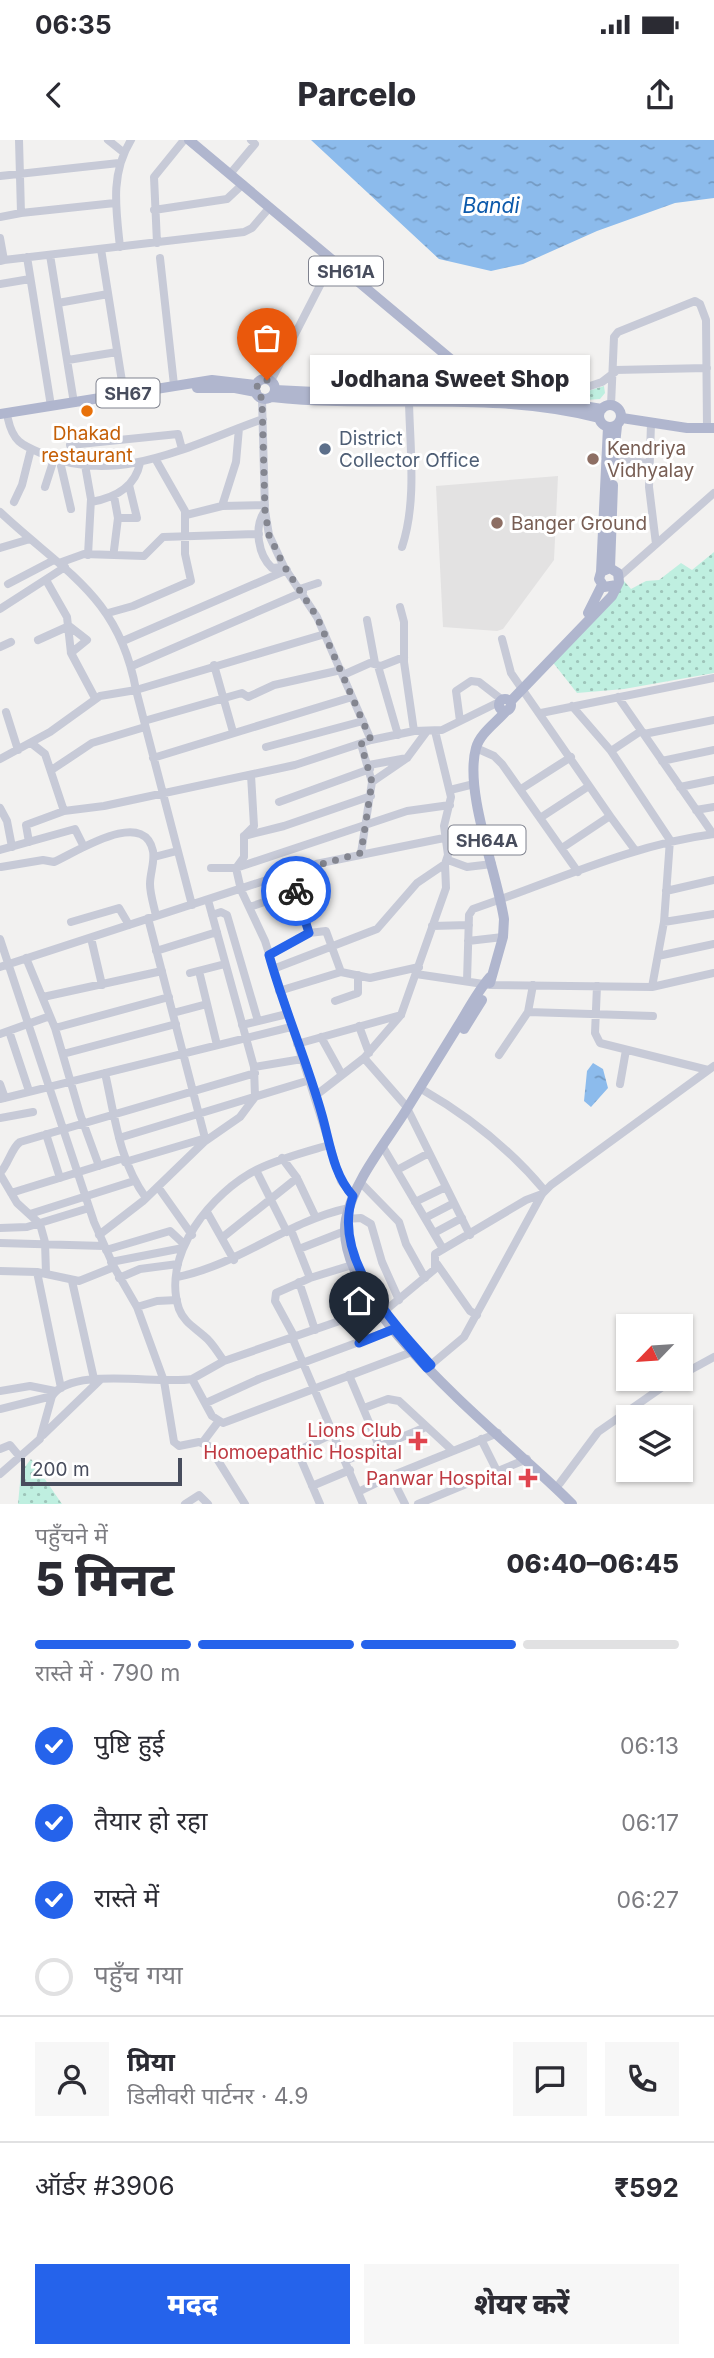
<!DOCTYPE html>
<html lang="hi">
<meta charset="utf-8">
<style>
body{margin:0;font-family:Inter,"Noto Sans Devanagari",sans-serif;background:#f7f7f7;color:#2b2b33;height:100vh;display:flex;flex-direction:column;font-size:26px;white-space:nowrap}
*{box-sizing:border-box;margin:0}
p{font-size:23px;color:#7c7c81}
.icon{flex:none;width:38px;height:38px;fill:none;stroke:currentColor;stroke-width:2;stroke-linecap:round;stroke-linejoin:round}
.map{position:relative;height:1364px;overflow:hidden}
.sheet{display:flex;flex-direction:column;background:#fff;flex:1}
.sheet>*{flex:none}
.needle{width:46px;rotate:245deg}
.buttons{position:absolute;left:616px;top:1174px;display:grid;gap:14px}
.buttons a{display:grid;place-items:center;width:77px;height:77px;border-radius:0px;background:#fff;box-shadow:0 2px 5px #0004;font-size:35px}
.scale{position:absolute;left:21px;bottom:18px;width:161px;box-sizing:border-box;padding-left:7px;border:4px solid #484d5d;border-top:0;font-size:19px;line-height:24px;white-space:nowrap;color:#484d5d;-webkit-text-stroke:5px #fff;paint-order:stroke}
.pin{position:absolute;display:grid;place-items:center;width:60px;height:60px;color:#fff;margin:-72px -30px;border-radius:50% 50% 50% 0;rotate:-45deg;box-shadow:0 0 7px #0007}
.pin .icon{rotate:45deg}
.courier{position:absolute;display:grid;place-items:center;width:70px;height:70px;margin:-35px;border:5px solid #2563eb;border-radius:50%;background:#fff;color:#222;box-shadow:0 2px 9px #0007}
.bubble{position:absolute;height:49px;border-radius:0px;background:#fff;box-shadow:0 2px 5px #0004;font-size:23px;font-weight:800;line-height:49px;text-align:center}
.headline em{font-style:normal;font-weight:800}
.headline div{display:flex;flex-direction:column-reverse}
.headline{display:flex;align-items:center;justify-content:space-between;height:119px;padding:0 35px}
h1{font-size:46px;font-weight:800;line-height:52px}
.bar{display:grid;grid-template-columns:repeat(4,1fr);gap:10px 7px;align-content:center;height:84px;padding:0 35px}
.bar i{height:9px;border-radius:5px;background:#e1e1e2}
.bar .active{background:#2563eb}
.bar p{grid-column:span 4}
.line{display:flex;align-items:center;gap:18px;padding:0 35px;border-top:2px solid #e1e1e2}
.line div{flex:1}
.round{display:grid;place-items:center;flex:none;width:74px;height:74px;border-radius:0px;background:#f7f7f7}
ol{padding:0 35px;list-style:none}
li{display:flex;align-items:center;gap:21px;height:77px}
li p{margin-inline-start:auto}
li .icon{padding:7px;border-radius:50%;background:#2563eb;color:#fff;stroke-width:4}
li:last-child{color:#7c7c81}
li i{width:38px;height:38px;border:4px solid #e1e1e2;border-radius:50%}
.button{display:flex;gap:14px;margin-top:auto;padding:14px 35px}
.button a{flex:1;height:80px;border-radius:0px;background:#2563eb;color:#fff;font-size:28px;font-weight:800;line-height:80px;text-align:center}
.button a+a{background:#f7f7f7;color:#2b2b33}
.status{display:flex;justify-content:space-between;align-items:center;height:49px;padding:0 35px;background:#fff;direction:ltr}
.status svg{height:19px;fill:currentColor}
header{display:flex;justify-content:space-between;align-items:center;height:91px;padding:0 35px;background:#fff;font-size:32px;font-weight:800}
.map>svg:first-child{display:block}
.education{fill:#e3e2e2}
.grass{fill:url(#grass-dots)}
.water{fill:url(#water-ripples)}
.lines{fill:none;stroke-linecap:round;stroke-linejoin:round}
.minor{stroke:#c7cad7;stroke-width:8}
.major{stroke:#b0b6ce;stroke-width:10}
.done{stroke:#848690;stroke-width:7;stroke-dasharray:0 12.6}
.route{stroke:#2563eb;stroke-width:9}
.food-dot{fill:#e8710a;stroke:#fff;stroke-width:2.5}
.service-dot{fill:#5c6f8a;stroke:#fff;stroke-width:2.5}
.education-dot{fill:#8d6e63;stroke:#fff;stroke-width:2.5}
.health-dot{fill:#e0444e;stroke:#fff;stroke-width:2.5}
.labels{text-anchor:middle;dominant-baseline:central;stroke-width:6;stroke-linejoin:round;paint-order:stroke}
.shield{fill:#fff;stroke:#7f828e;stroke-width:2}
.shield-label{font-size:18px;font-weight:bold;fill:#484d5d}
.food-label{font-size:19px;fill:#c56008;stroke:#fff}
.service-label{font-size:19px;fill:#4e5e75;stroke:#fff;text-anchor:start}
.education-label{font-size:19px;fill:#785e54;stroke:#fff;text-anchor:start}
.health-label{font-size:19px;fill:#be3a42;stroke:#fff;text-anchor:end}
.water-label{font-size:21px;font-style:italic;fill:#0d5aab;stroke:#fff}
</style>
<div class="status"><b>06:35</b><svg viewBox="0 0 49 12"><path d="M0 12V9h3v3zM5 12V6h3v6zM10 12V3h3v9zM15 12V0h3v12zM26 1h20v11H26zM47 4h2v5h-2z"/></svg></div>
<header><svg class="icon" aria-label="back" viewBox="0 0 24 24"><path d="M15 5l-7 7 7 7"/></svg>Parcelo<svg class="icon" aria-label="share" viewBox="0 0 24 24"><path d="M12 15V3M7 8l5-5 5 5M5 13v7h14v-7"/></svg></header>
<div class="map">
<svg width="714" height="1364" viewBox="0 0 714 1364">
<defs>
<pattern id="grass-dots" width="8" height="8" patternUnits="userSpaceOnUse" patternTransform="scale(1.75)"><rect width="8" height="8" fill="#bfefe0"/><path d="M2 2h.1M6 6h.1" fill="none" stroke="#9dc4b9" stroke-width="1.8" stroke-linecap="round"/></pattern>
<pattern id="water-ripples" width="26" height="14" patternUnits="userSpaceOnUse" patternTransform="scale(1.75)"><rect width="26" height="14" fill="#8cbbec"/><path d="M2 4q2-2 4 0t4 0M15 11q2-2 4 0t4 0" fill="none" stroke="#749ac2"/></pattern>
</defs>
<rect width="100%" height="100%" fill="#f2f1f0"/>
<!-- education -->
<path class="education" d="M558,336l-4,84 -51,69 -6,2 -54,-4 -7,-141z"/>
<!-- grass -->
<path class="grass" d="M604,246l1,7 -5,6 -28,2 -1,-4 4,-2z
M714,412v121l-90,16 -47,4 -26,-33 73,-79 7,8 15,-8 13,-1 22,-17 11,7z
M31,1319l31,45h-44l3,-32z"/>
<!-- water -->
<path class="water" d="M311,0h403v58l-39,5 -78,28 -74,33 -32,7 -52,-12z
M593,923l10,6 5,19 -17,19 -7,-6 3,-30z"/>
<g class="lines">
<!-- minor -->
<path class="minor" d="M108,0l15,12
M230,34l25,-30 -4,-4
M0,36l119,-13
M154,70l73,-11 16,-15
M21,73l94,-10
M0,77l21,-4 -2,-73
M0,98l4,22 -4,1
M157,103l-3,-66 30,-37
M120,107c-4,-38 -10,-73 11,-107
M101,109l23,145
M50,115l24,148
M27,117l24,149
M160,118l14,127
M4,120l240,-28 8,-4 18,-21
M0,144l30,-5
M58,163l50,-9
M68,220l49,-8
M615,230l92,-2
M271,241l62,-121
M262,259l3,112 4,24 15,32 33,50 54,123
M548,260l54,-18 13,-10
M611,265l3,-68 4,-5 77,-31 5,3 6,16 1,108
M8,279c5,23 14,26 35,35 75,33 149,-10 220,-35
M651,283l-2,64 7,57
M70,305l108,-11 4,15
M610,319l39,4
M63,322l-2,4 10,43
M85,325l6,34 -3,56
M45,347l9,-28
M114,356l4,22h19l-8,-33
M14,362l8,-17 9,-36
M91,362c23,-4 44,-14 49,-39
M222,366l14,-44 3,-34
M0,372c64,60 119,84 136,178l189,-56
M264,372c-10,16 -6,43 8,56l12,-1
M186,375l36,-9 43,-1
M402,407c15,-45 8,-99 7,-145
M0,408l30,-9
M114,410l4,-32
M59,423l25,-9 60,2 19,-19 96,-3
M620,436l94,-83
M46,440l21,37 4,36 24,45
M8,444l46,-24
M300,449l18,-6
M400,467l4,15v40l10,69
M0,469l65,-42
M108,473l25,-7 58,-25 -6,-27v-43l-29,-51
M367,480l8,43
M502,499l9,34 99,143
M38,500l31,-14 18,14 -16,13
M123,501l164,-71
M0,507l11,-5
M214,525l19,67
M132,526l171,-74
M378,526l20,69
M343,535l27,-12 11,3 23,-9
M618,557l95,137
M572,566l39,45 59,89 -6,82 -12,65
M6,572l12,38
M541,573l173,-35
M144,581l98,-28 6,4 26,-12 67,-15
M460,581l-4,-30 15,-10 8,1 22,17
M644,594l70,-14
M31,603l14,11 19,57
M361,604l11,38 -11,71
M266,607l97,-26
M476,608l18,8 8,8 76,108
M611,611l30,-20
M153,618l199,-61
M0,619l50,-27 50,-36 36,-6 56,215
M662,621l52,-11
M369,625l38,-7
M53,629l39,-26 53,-16
M251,635l3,51 -10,10v21l-8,11 5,22 24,51 76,240 12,15
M372,642l35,-24 20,-27
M680,647l34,-7
M521,649l50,-32
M450,650l24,-6
M279,662l91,-33
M0,668l7,13 5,26
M696,670l18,-3
M540,678l49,-32
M244,696l40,-10 87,-30
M29,702l-3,-17 38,-14 40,-5 191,-41 76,-25 43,-9 28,-1 57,-28
M562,708l48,-32 25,34
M0,710l75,-21 9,18
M154,717l23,-6
M448,720l19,7 25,-3
M1,727l42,-7 11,2c21,-9 90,-55 99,-11 2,11 -3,22 -3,33 0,10 4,22 6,32
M211,728h25l171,-57 43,-6
M290,733l19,60
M666,751l48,-11
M250,767l46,-16
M212,775l9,-3 6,3 31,106
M148,778l57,220
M71,782l48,-14 10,17
M664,782l50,-8
M432,786l37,-1
M91,798l11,47
M0,799l94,283 20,45 23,40 27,74 10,61 5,4 20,-4 10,4 36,58
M468,801l35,-4
M156,811l61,-19
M269,815l40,-22 17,-2 15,41
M658,816l56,-12
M26,818l29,70 25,86 19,52
M0,827l316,-103 128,-26
M273,829l104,-40 40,-46 28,-19 3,-9 -4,-29 7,-29 -16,-66
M199,831l18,74
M190,833l35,-9
M416,834l74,11 162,2 62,-14
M467,841l2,-66 4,-6c80,-27 157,-64 241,-75
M597,846l-2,47 5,10 108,27
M279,851l62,-19 29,6 49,-11
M43,857l119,-26
M335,861l23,-8v-18
M528,872l125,4
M173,873l34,-9
M242,885l45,-11
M359,886l10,27
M55,888l114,-31
M9,891l20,60
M0,894l50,-18
M321,897l21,38
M297,904l104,-29
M63,914l113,-30
M499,915l29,-43 5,-27
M364,918l42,48 64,129
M254,927l48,-8
M105,933c10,44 14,88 41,125
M0,944l5,14
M620,944l6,-34
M423,950c47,27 87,59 122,101
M315,956l49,-38 37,-43 45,-127 -1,-24
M0,959l291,-72
M0,978l33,-6
M46,994l14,44
M119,998l191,-58
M383,1007l60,102
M282,1018l15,20 19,40
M125,1022l81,-24
M256,1030l31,62
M397,1030l32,-17
M0,1033c8,-8 12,-26 20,-31l235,-69
M0,1034l17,29 23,21 5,18 1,31
M361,1043l38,39 7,22 19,34
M158,1047l34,48
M11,1053l113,-35
M415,1062l31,-15
M207,1072l27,48
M30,1074l104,-33
M425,1078l29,-15
M346,1079l15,-1 10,6 11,38 17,38
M0,1088l27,-1 62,-19
M291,1090l19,48
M434,1093l28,-15
M99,1095l44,-34 61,-59 36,-25 15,-20 -1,-30 -46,-167
M223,1097l74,-59
M0,1103l104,3
M299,1109l46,-18
M106,1110l64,-19 14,13
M111,1122l72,-14
M437,1124l33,47 7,4
M0,1131l37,1 42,9 35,-14
M37,1132l24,116
M177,1137c62,-12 110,-56 172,-69
M119,1138l21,-9 38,-5
M72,1141l22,98
M299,1142l16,48
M137,1167l20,-6 20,-1
M381,1174l54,-45v-15l91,-54 16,-6
M294,1196l-19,-35 1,-8 34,-15 42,-13
M292,1197l71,167
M224,1221c-6,-8 -12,-19 -20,-25 -10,-9 -20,-14 -25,-27 -18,-55 33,-117 79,-140 23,-11 47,-17 71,-24
M427,1228l37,-31 78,-143 9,-9 163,-119
M349,1235l30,71
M681,1235l33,-18
M192,1239l32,-18 153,-53
M0,1251l30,-5 25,5
M206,1263l53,-24 135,-50
M364,1268l24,-9 11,2 54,50
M0,1269l52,-13
M43,1295l58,-56
M481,1299l16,32
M203,1302l15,-20
M0,1309l10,-4 10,12
M347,1320l79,-33
M0,1334l40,-35 12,-43c20,-30 107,-11 140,-17l20,37 11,7 189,-71
M560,1343l38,-51 76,-53
M312,1346l38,-16
M358,1352l33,-16
M185,1364l14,-9 9,9
M320,1364l-21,-49 4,-7 32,-15
M405,1364l-14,-28 107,-43
M418,1364l109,-45"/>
<!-- major -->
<path class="major" d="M189,0l313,262
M255 249a10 10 0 1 1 20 0a10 10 0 1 1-20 0Z
M197,248h38l21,4
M275,250l81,4 138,-1 25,4
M272,257c109,12 219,-7 327,21
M551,261l51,8
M599 276a11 11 0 1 1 22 0a11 11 0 1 1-22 0Z
M0,274l212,-34 44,5
M622,278l65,10h27
M613,323l4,-37
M610,428l3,-83
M601,432l7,-145
M588,473l14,-28
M499 565a6 6 0 1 1 12 0a6 6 0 1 1-12 0Z
M510,562l102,-106 7,-14 -1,-9 -8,-5 -9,4 -2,7 5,8 13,-2
M490,837c-13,15 -22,33 -32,49 -18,29 -36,58 -53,86 -21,33 -51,69 -59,107 -17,88 170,226 226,285
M490,843l13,-46 1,-18c-7,-46 -40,-128 -28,-171 4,-15 21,-26 31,-38
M464,889l18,-29"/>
</g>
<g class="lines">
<!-- done -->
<path class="done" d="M267,240l-6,1 -5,7 6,11 3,112 4,24 15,31 33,51 54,123 -10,4 11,38 -11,71 -71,20 6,18"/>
<!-- route -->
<path class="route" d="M296,751l13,42 -40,22c15,54 38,106 53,160 8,28 11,59 31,81 -22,61 40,127 78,169l-4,3 -33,-39 -35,14"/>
</g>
<!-- markers -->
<circle class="food-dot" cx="87" cy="271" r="7"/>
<circle class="service-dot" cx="325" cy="309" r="7"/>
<g class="education-dot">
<circle cx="593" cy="319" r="7"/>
<circle cx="497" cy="383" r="7"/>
</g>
<g class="health-dot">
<path d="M414.5 1290.5h7v7h7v7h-7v7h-7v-7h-7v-7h7z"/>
<path d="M524.5 1327.5h7v7h7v7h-7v7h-7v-7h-7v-7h7z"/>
</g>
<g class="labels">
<!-- shield labels -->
<g class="shield">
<rect x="309" y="116.5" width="74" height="29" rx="5"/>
<rect x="96.5" y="238.5" width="63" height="29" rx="5"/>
<rect x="448.5" y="685.5" width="77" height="29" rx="5"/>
</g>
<g class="shield-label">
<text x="346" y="131">SH61A</text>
<text x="128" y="253">SH67</text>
<text x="487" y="700">SH64A</text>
</g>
<!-- food labels -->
<g class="food-label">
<text x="87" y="293">Dhakad<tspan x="87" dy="22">restaurant</tspan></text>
</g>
<!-- service labels -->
<g class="service-label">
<text x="339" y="298">District<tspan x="339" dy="22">Collector Office</tspan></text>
</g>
<!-- education labels -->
<g class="education-label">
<text x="607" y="308">Kendriya<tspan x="607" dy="22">Vidhyalay</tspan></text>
<text x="511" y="383">Banger Ground</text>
</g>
<!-- health labels -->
<g class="health-label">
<text x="402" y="1290">Lions Club<tspan x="402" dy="22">Homoepathic Hospital</tspan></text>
<text x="512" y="1338">Panwar Hospital</text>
</g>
<!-- water labels -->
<g class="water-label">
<text x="491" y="65">Bandi</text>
</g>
</g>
</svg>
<div class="buttons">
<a><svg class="needle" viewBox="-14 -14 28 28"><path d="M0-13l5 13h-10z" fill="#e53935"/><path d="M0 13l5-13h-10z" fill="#7c7c81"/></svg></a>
<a><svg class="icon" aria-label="layers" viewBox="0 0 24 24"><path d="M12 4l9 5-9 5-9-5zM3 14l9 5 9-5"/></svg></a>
</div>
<div class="scale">200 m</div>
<div class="pin" style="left:267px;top:240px;background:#ea580c"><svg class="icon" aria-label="bag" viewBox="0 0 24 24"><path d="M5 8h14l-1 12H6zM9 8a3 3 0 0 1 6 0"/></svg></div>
<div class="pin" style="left:359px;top:1203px;background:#1f2937"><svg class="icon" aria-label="home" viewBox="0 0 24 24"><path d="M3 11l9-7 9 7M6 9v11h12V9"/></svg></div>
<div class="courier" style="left:296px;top:751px"><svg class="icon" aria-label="bike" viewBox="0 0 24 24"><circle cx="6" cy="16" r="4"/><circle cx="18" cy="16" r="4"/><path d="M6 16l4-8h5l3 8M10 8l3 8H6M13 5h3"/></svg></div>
<div class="bubble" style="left:310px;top:215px;width:280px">Jodhana Sweet Shop</div>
</div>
<section class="sheet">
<div class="headline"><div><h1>5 मिनट</h1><p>पहुँचने में</p></div><em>06:40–06:45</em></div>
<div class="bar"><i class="active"></i><i class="active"></i><i class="active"></i><i></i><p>रास्ते में · 790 m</p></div>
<ol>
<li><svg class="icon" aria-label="check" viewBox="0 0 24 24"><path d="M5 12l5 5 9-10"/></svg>पुष्टि हुई<p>06:13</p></li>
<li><svg class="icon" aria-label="check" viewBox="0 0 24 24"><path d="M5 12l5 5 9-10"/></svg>तैयार हो रहा<p>06:17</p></li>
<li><svg class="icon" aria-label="check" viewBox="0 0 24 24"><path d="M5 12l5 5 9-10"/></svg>रास्ते में<p>06:27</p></li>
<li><i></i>पहुँच गया</li>
</ol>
<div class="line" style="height:126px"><a class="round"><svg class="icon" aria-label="person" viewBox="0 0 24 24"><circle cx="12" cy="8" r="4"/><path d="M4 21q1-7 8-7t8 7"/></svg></a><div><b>प्रिया</b><p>डिलीवरी पार्टनर · 4.9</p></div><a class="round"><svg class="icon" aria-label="chat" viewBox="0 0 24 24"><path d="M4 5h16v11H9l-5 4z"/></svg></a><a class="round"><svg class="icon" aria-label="phone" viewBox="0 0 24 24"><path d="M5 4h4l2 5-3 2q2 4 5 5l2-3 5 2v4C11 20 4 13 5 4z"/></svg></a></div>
<div class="line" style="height:91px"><div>ऑर्डर #3906</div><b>₹592</b></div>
<div class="button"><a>मदद</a><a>शेयर करें</a></div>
</section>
